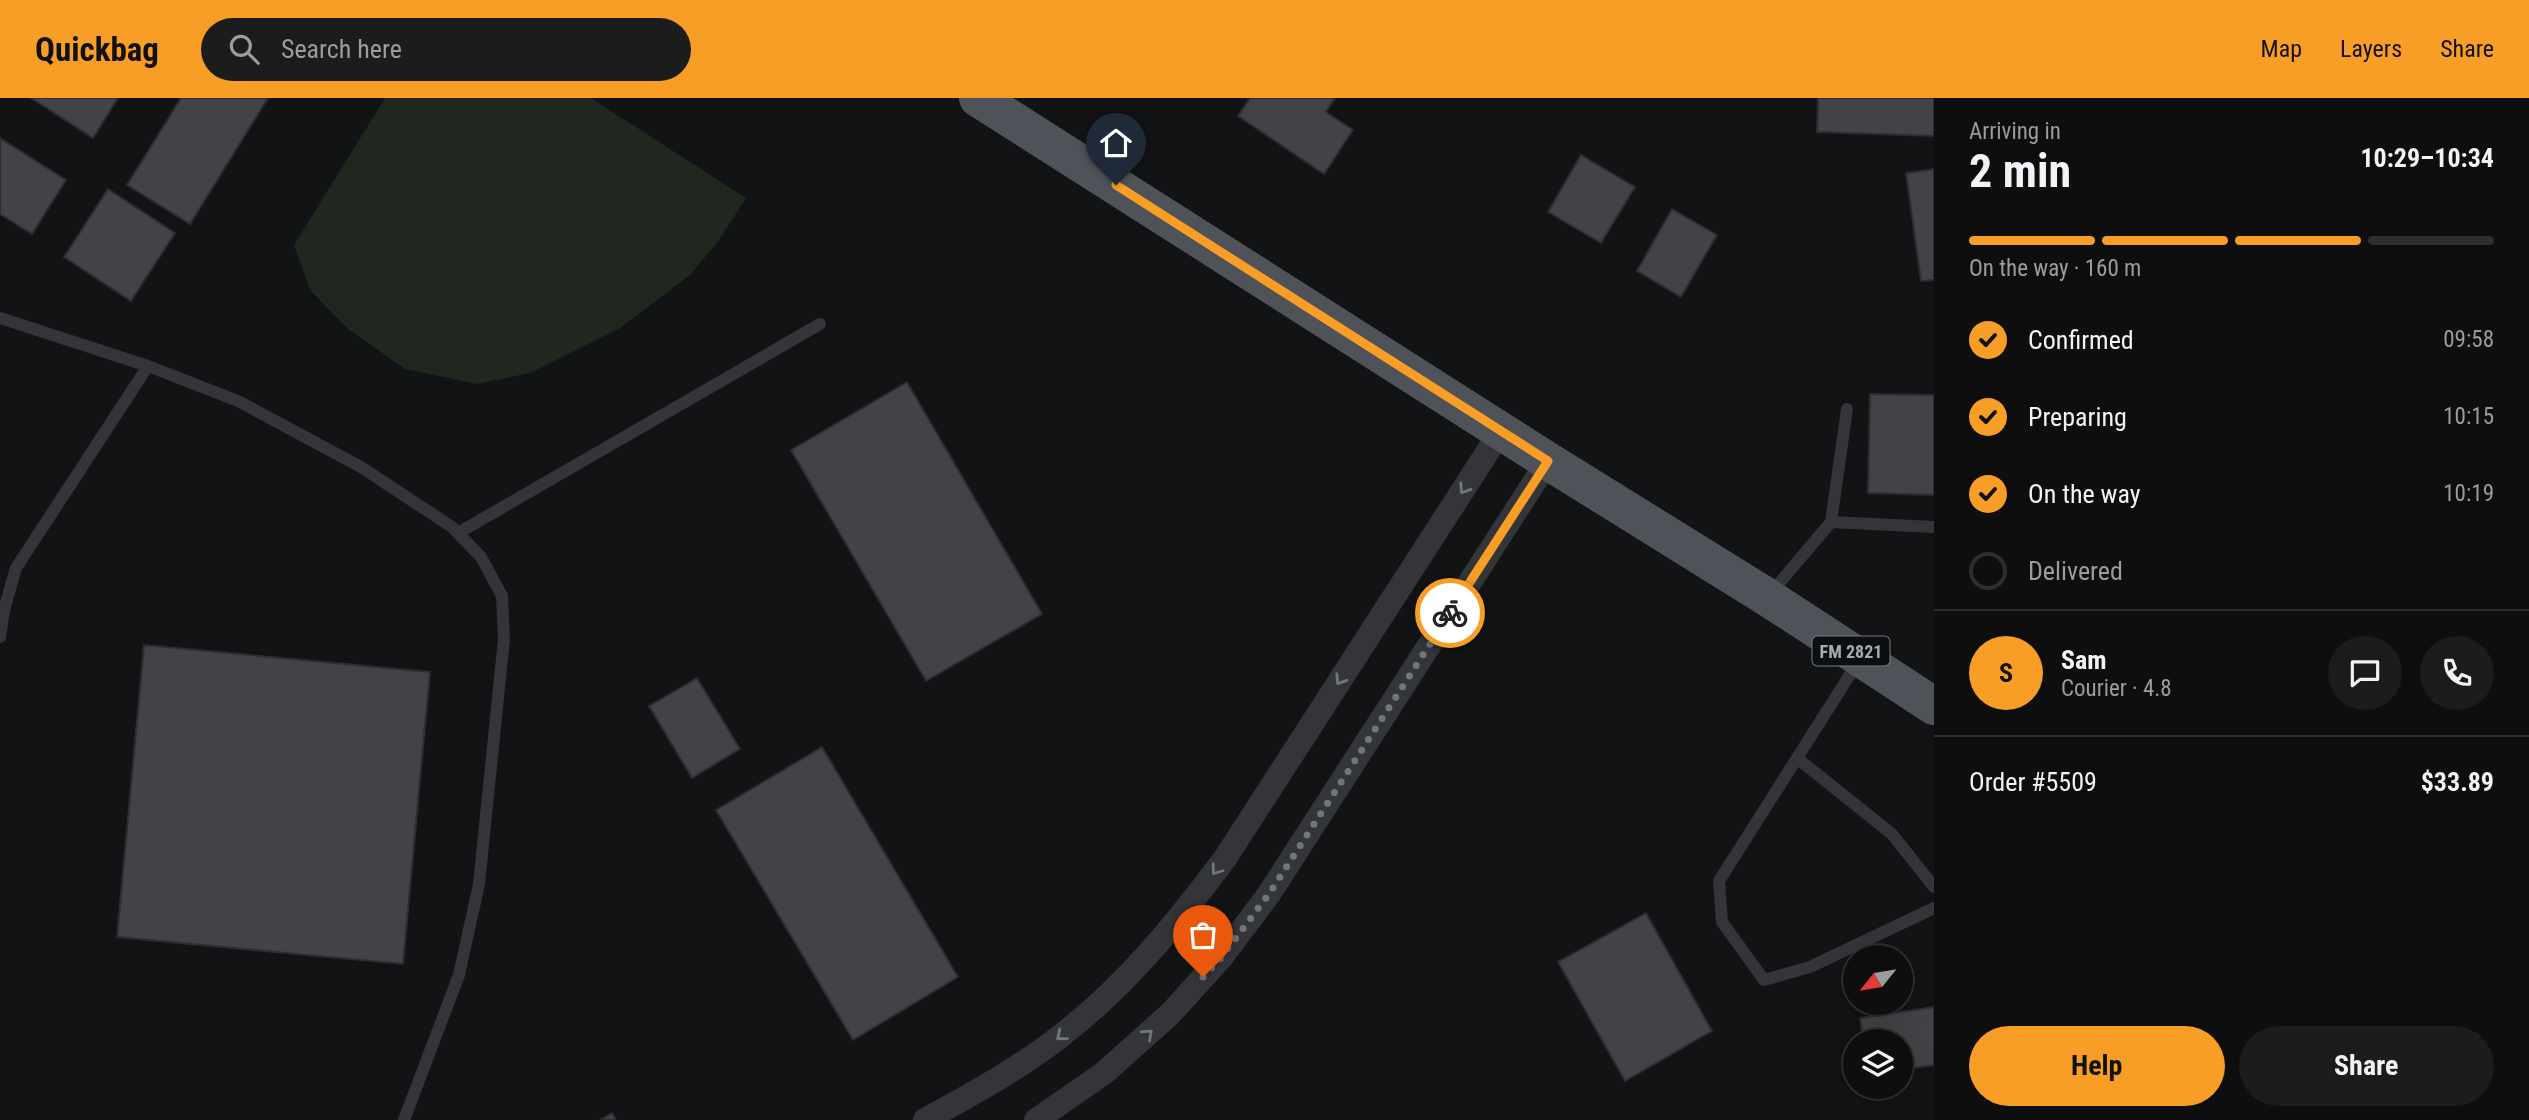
<!DOCTYPE html>
<meta charset="utf-8">
<style>
body{margin:0;font-family:"Roboto Condensed",sans-serif;background:#1c1c1d;color:#f1f3f6;height:100vh;display:flex;flex-direction:column;font-size:26px;white-space:nowrap}
*{box-sizing:border-box;margin:0}
p{font-size:23px;color:#9b9c9e}
.icon{flex:none;width:38px;height:38px;fill:none;stroke:currentColor;stroke-width:2;stroke-linecap:round;stroke-linejoin:round}
.map{position:relative;flex:1;overflow:hidden}
.drawer{display:flex;flex-direction:column;background:#0e0e0f;width:595px}
.drawer>*{flex:none}
.needle{width:46px;rotate:240deg}
.buttons{position:absolute;left:1843px;top:847px;display:grid;gap:14px}
.buttons a{display:grid;place-items:center;width:70px;height:70px;border-radius:50%;background:#0e0e0f;box-shadow:0 7px 28px #0002,0 0 0 2px #2e2e2f;font-size:35px}
.pin{position:absolute;display:grid;place-items:center;width:60px;height:60px;color:#fff;margin:-72px -30px;border-radius:50% 50% 50% 0;rotate:-45deg;box-shadow:0 0 7px #0007}
.pin .icon{rotate:45deg}
.courier{position:absolute;display:grid;place-items:center;width:70px;height:70px;margin:-35px;border:5px solid #f89e27;border-radius:50%;background:#fff;color:#222;box-shadow:0 2px 9px #0007}
.head em{font-style:normal;font-weight:700}
.head div{display:flex;flex-direction:column-reverse}
.head{display:flex;align-items:center;justify-content:space-between;height:119px;padding:0 35px}
h1{font-size:46px;font-weight:700;line-height:52px}
.bar{display:grid;grid-template-columns:repeat(4,1fr);gap:10px 7px;align-content:center;height:84px;padding:0 35px}
.bar i{height:9px;border-radius:5px;background:#2e2e2f}
.bar .current{background:#f89e27}
.bar p{grid-column:span 4}
.line{display:flex;align-items:center;gap:18px;padding:0 35px;border-top:2px solid #2e2e2f}
.line div{flex:1}
.round{display:grid;place-items:center;flex:none;width:74px;height:74px;border-radius:37px;background:#1c1c1d}
ol{padding:0 35px;list-style:none}
li{display:flex;align-items:center;gap:21px;height:77px}
li p{margin-inline-start:auto}
li .icon{padding:7px;border-radius:50%;background:#f89e27;color:#111;stroke-width:4}
li:last-child{color:#9b9c9e}
li i{width:38px;height:38px;border:4px solid #2e2e2f;border-radius:50%}
.cta{display:flex;gap:14px;margin-top:auto;padding:14px 35px}
.cta a{flex:1;height:80px;border-radius:42px;background:#f89e27;color:#111;font-size:28px;font-weight:700;line-height:80px;text-align:center}
.cta a+a{background:#1c1c1d;color:#f1f3f6}
header{display:flex;align-items:center;gap:42px;box-sizing:border-box;height:98px;padding:0 35px;background:#f89e27;color:#111}
header strong{font-size:33px}
nav{display:flex;gap:38px;margin-inline-start:auto;font-size:24px}
.search{width:490px;height:63px;background:#1c1c1d;display:flex;align-items:center;gap:18px;box-sizing:border-box;padding:0 24px;border-radius:38px;color:#9b9c9e;font-size:26px}
main{display:flex;flex:1;min-height:0}
.map>svg:first-child{display:block}
.green{fill:#1f271f}
.building{fill:#414347;stroke:#2c2d30;stroke-width:2}
.lines{fill:none;stroke-linecap:round;stroke-linejoin:round}
.lane{stroke:#333539;stroke-width:12}
.street{stroke:#333539;stroke-width:24}
.primary{stroke:#4f5258;stroke-width:38}
.oneway{stroke:#71767d}
.done{stroke:#70767d;stroke-width:7;stroke-dasharray:0 12.6}
.route{stroke:#f89e27;stroke-width:9}
.labels{text-anchor:middle;dominant-baseline:central;stroke-width:5;stroke-linejoin:round;paint-order:stroke}
.shield{fill:#0d0e0f;stroke:#767c83;stroke-width:2}
.shield-label{font-size:18px;font-weight:bold;fill:#a3abb5}
</style>
<header>
<strong>Quickbag</strong>
<div class="search"><svg class="icon" aria-label="search" viewBox="0 0 24 24"><circle cx="10" cy="10" r="6"/><path d="M15 15l6 6"/></svg>Search here</div>
<nav><a>Map</a><a>Layers</a><a>Share</a></nav>
</header>
<main>
<div class="map">
<svg width="1934" height="1022" viewBox="0 0 1934 1022">
<rect width="100%" height="100%" fill="#121314"/>
<!-- green -->
<path class="green" d="M385,0h206l155,100 -29,45 -27,32 -70,53 -90,45 -53,11 -72,-15 -57,-40 -38,-39 -16,-45z"/>
<!-- building -->
<path class="building" d="M31,0h87l-25,40z
M181,0h87l-78,126 -63,-39z
M1250,0h85l-9,14 27,18 -29,44 -86,-58z
M1818,0h116v38l-117,-4z
M0,40l66,42 -34,54 -32,-20z
M1581,57l54,32 -34,56 -53,-31z
M1934,71v111l-13,1 -15,-108z
M108,91l67,44 -44,68 -67,-44z
M1672,111l45,26 -36,62 -44,-26z
M907,284l135,232 -116,67 -135,-231z
M1870,296l64,1v100l-66,-2z
M144,547l286,27 -27,292 -286,-27z
M697,580l43,71 -48,29 -43,-72z
M822,649l136,230 -105,63 -137,-230z
M1646,815l66,118 -87,50 -67,-119z
M1934,909v58l-34,5v-29h-37l-3,-23z
M612,1015l4,7h-16z"/>
<g class="lines">
<!-- lane -->
<path class="lane" d="M0,220l148,48 90,35 123,66 91,60 29,30 21,39 2,43 -25,245 -20,91 -55,145
M1831,424l16,-113
M458,435l362,-209
M1770,496l61,-72 103,5
M0,539l4,-27 12,-42 132,-202
M1851,575l-132,208 3,41 42,58 46,-13 124,-59
M1797,660l95,76 42,53"/>
<!-- street -->
<path class="street" d="M925,1022c45,-25 92,-50 133,-82 66,-50 119,-115 168,-181l275,-426
M1036,1022l68,-47 66,-59 50,-55 49,-65 279,-433"/>
<!-- primary -->
<path class="primary" d="M978,0l570,363 219,136 167,109"/>
</g>
<!-- one-way arrows -->
<defs><path id="oneway-chevron" d="M-2-3.5L2.5 0L-2 3.5" fill="none" stroke-width="1.6" stroke-linecap="round" stroke-linejoin="round" transform="scale(1.75)"/></defs>
<g class="oneway">
<use href="#oneway-chevron" transform="translate(1464 391) rotate(123)"/>
<use href="#oneway-chevron" transform="translate(1340 582) rotate(123)"/>
<use href="#oneway-chevron" transform="translate(1216 772) rotate(126)"/>
<use href="#oneway-chevron" transform="translate(1148 936) rotate(-42)"/>
<use href="#oneway-chevron" transform="translate(1061 938) rotate(141)"/>
</g>
<g class="lines">
<!-- done -->
<path class="done" d="M1203,879l17,-18 49,-65 181,-281"/>
<!-- route -->
<path class="route" d="M1116,87l432,276 -98,152"/>
</g>
<g class="labels">
<!-- shield labels -->
<rect class="shield" x="1812.5" y="538.5" width="77" height="29" rx="5"/>
<g class="shield-label">
<text x="1851" y="553">FM 2821</text>
</g>
</g>
</svg>
<div class="buttons">
<a><svg class="needle" viewBox="-14 -14 28 28"><path d="M0-13l5 13h-10z" fill="#e53935"/><path d="M0 13l5-13h-10z" fill="#9b9c9e"/></svg></a>
<a><svg class="icon" aria-label="layers" viewBox="0 0 24 24"><path d="M12 4l9 5-9 5-9-5zM3 14l9 5 9-5"/></svg></a>
</div>
<div class="pin" style="left:1203px;top:879px;background:#ea580c"><svg class="icon" aria-label="bag" viewBox="0 0 24 24"><path d="M5 8h14l-1 12H6zM9 8a3 3 0 0 1 6 0"/></svg></div>
<div class="pin" style="left:1116px;top:87px;background:#1f2937"><svg class="icon" aria-label="home" viewBox="0 0 24 24"><path d="M3 11l9-7 9 7M6 9v11h12V9"/></svg></div>
<div class="courier" style="left:1450px;top:515px"><svg class="icon" aria-label="bike" viewBox="0 0 24 24"><circle cx="6" cy="16" r="4"/><circle cx="18" cy="16" r="4"/><path d="M6 16l4-8h5l3 8M10 8l3 8H6M13 5h3"/></svg></div>
</div>
<section class="drawer">
<div class="head"><div><h1>2 min</h1><p>Arriving in</p></div><em>10:29–10:34</em></div>
<div class="bar"><i class="current"></i><i class="current"></i><i class="current"></i><i></i><p>On the way · 160 m</p></div>
<ol>
<li><svg class="icon" aria-label="check" viewBox="0 0 24 24"><path d="M5 12l5 5 9-10"/></svg>Confirmed<p>09:58</p></li>
<li><svg class="icon" aria-label="check" viewBox="0 0 24 24"><path d="M5 12l5 5 9-10"/></svg>Preparing<p>10:15</p></li>
<li><svg class="icon" aria-label="check" viewBox="0 0 24 24"><path d="M5 12l5 5 9-10"/></svg>On the way<p>10:19</p></li>
<li><i></i>Delivered</li>
</ol>
<div class="line" style="height:126px"><b class="round" style="background:#f89e27;color:#111">S</b><div><b>Sam</b><p>Courier · 4.8</p></div><a class="round"><svg class="icon" aria-label="chat" viewBox="0 0 24 24"><path d="M4 5h16v11H9l-5 4z"/></svg></a><a class="round"><svg class="icon" aria-label="phone" viewBox="0 0 24 24"><path d="M5 4h4l2 5-3 2q2 4 5 5l2-3 5 2v4C11 20 4 13 5 4z"/></svg></a></div>
<div class="line" style="height:91px"><div>Order #5509</div><b>$33.89</b></div>
<div class="cta"><a>Help</a><a>Share</a></div>
</section>
</main>
